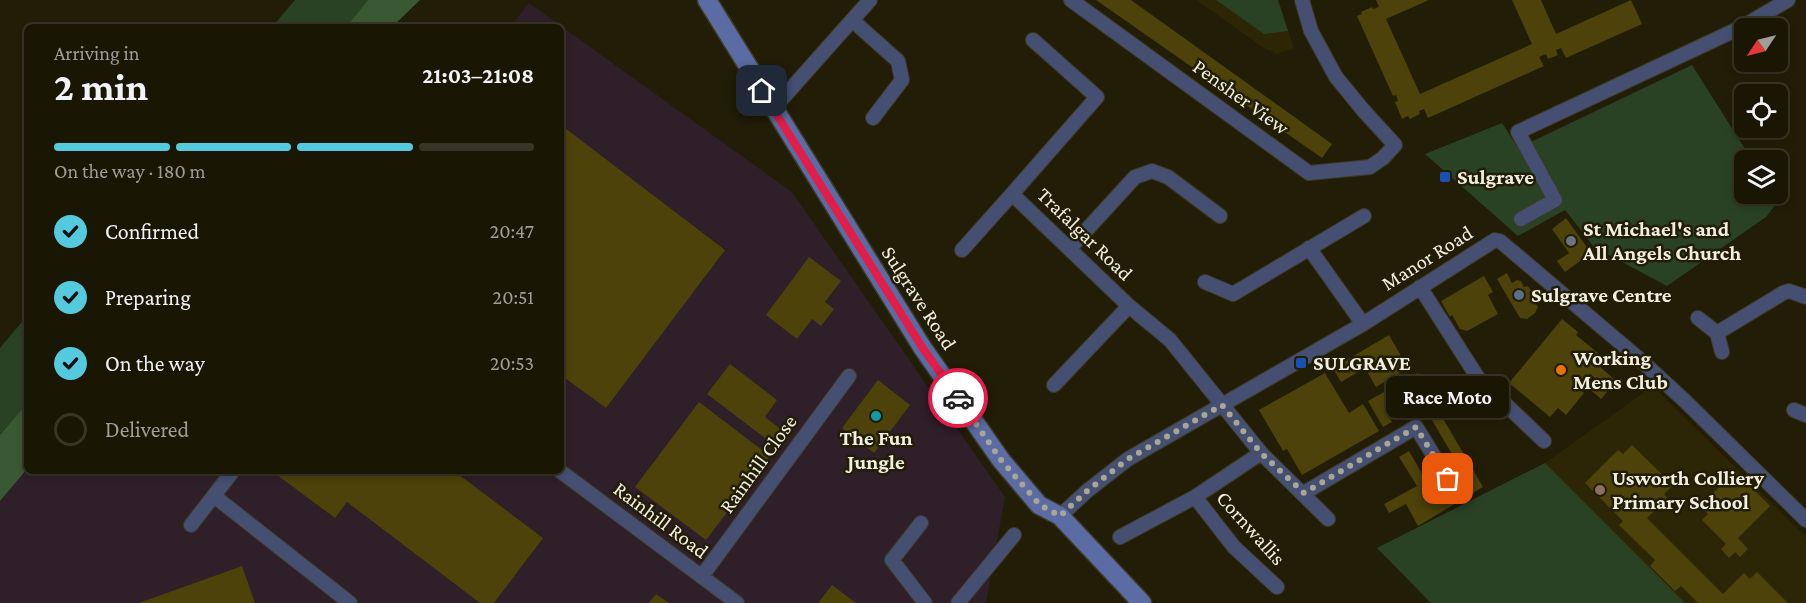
<!DOCTYPE html>
<meta charset="utf-8">
<style>
body{margin:0;font-family:"Crimson Pro",serif;background:#231f0e;color:#f1f3f6;height:100vh;display:flex;flex-direction:column;font-size:22px;white-space:nowrap}
*{box-sizing:border-box;margin:0}
p{font-size:20px;color:#9f9f9a}
.icon{flex:none;width:33px;height:33px;fill:none;stroke:currentColor;stroke-width:2;stroke-linecap:round;stroke-linejoin:round}
.map{position:relative;flex:1;overflow:hidden}
.sheet{position:absolute;left:24px;top:24px;width:540px;height:450px;display:flex;flex-direction:column;background:#1a1604;border-radius:9px;box-shadow:0 3px 9px #0003,0 0 0 2px #383526}
.sheet>*{flex:none}
.needle{width:39px;rotate:235deg}
.tools{position:absolute;left:1734px;top:18px;display:grid;gap:12px}
.tools a{display:grid;place-items:center;width:54px;height:54px;border-radius:9px;background:#1a1604;box-shadow:0 3px 9px #0003,0 0 0 2px #383526;font-size:30px}
.pin{position:absolute;display:grid;place-items:center;width:51px;height:51px;color:#fff;margin:-26px;border-radius:12px;box-shadow:0 3px 9px #0006}
.courier{position:absolute;display:grid;place-items:center;width:60px;height:60px;margin:-30px;border:4px solid #e11d48;border-radius:50%;background:#fff;color:#222;box-shadow:0 2px 8px #0007}
.bubble{position:absolute;height:42px;border-radius:9px;background:#1a1604;box-shadow:0 3px 9px #0003,0 0 0 2px #383526;font-size:20px;font-weight:700;line-height:42px;text-align:center}
.summary em{font-style:normal;font-weight:700}
.summary div{display:flex;flex-direction:column-reverse}
.summary{display:flex;align-items:center;justify-content:space-between;height:102px;padding:0 30px}
h1{font-size:39px;font-weight:700;line-height:45px}
.bar{display:grid;grid-template-columns:repeat(4,1fr);gap:9px 6px;align-content:center;height:72px;padding:0 30px}
.bar i{height:8px;border-radius:4px;background:#383526}
.bar .current{background:#55cadf}
.bar p{grid-column:span 4}
ol{padding:0 30px;list-style:none}
li{display:flex;align-items:center;gap:18px;height:66px}
li p{margin-inline-start:auto}
li .icon{padding:6px;border-radius:50%;background:#55cadf;color:#111;stroke-width:4}
li:last-child{color:#9f9f9a}
li i{width:33px;height:33px;border:3px solid #383526;border-radius:50%}
.map>svg:first-child{display:block}
.built{fill:#2c2606}
.industrial{fill:#2e1f29}
.green{fill:#294224}
.forest{fill:#395932}
.building{fill:#4d4209}
.lines{fill:none;stroke-linecap:round;stroke-linejoin:round}
.street-casing{stroke:#3f3a25;stroke-width:16}
.secondary-casing{stroke:#3f3a25;stroke-width:21}
.street{stroke:#454f72;stroke-width:14}
.secondary{stroke:#5b6ba3;stroke-width:18}
.done{stroke:#a9a694;stroke-width:6;stroke-dasharray:0 10.8}
.route{stroke:#e11d48;stroke-width:8}
.transit-dot{fill:#1a4fb4;stroke:#221d06;stroke-width:2}
.worship-dot{fill:#6b7280;stroke:#221d06;stroke-width:2}
.service-dot{fill:#5c6f8a;stroke:#221d06;stroke-width:2}
.food-dot{fill:#e8710a;stroke:#221d06;stroke-width:2}
.culture-dot{fill:#0f9aa8;stroke:#221d06;stroke-width:2}
.education-dot{fill:#8d6e63;stroke:#221d06;stroke-width:2}
.labels{text-anchor:middle;dominant-baseline:central;stroke-width:5;stroke-linejoin:round;paint-order:stroke}
.street-label{font-size:21px;fill:#f2efe1;stroke:#221d06}
.poi-label{font-size:21px;font-weight:bold;fill:#f2efe1;stroke:#221d06;text-anchor:start}
</style>
<div class="map">
<svg width="1806" height="603" viewBox="0 0 1806 603">
<rect width="100%" height="100%" fill="#221d06"/>
<!-- built -->
<path class="built" d="M1196,0h82l16,48 -17,6 -13,-6z
M1653,386l153,151v66h-375l-54,-55 168,-85z"/>
<!-- industrial -->
<path class="industrial" d="M529,3l263,189 213,305 -19,106h-986v-102l27,-32v2h534v-444h-51z"/>
<!-- green -->
<path class="green" d="M295,0h73l-22,27h-74z
M1216,0h62l10,31 -24,3z
M1692,65l60,95h-8v34h29l5,7 -12,16 -99,69 -73,-39 -29,-37 -47,26 -93,-82 77,-31 16,25z
M27,316v87l-27,32v-87z
M1545,463l140,140h-254l-54,-55z"/>
<!-- forest -->
<path class="forest" d="M368,0h52l-28,27h-46z
M27,403v66l-27,32v-66z"/>
<!-- building -->
<path class="building" d="M1096,0h35l201,144 -10,14z
M1376,0h53l-43,19 34,75 112,-50 -20,-44h29l15,34 75,-34 11,24 -76,34 -5,-10 -5,2 2,5 -10,4 -2,-5 -7,3 5,9 -116,52 -4,-9 -5,2 1,3 -10,5 -2,-3 -6,3 -7,-17 3,-1 -2,-6 -3,1 -36,-80 5,-2 -1,-2 11,-5 1,2 6,-2z
M561,125l164,125 -119,158 -45,-33z
M1566,218l25,35 -26,19 -8,-11 12,-8 -17,-24z
M809,257l32,24 -16,21 9,7 -13,17 -9,-7 -15,20 -31,-24z
M1507,273l5,10 5,-3 4,1 3,6 4,-1 4,6 -1,5 7,10 -3,6 -8,6 -7,-1 -23,-39z
M1484,276l9,16 -5,3 10,19 -31,17 -7,-2 -8,-14 -2,2 -9,-16z
M1562,319l16,13 -2,3 28,23 -6,7 18,16 -15,18 -14,-12 8,-9 -5,-4 -11,14 5,5 -18,22 -8,-7 -8,9 -41,-34z
M1389,335l19,33 -32,19 -11,-19 -24,14 -8,-14z
M730,364l47,36 -12,17 22,17 -10,13 -70,-53z
M1325,373l24,40 14,-9 16,27 -77,44 -15,-26 -4,2 -24,-41z
M1418,373l22,39 -10,6 -15,-25 -30,17 7,12 -9,5 -15,-26z
M878,380l32,25 -36,48 -32,-25z
M699,402l71,54 -64,84 -71,-53z
M1441,415l42,72 -65,39 -12,-22 -17,9 -5,-9 33,-18 -18,-29 10,-6 27,47 31,-18 -35,-60z
M1632,445l41,40 -9,9 3,4 -20,20 76,76 21,-21 6,6 7,-7 31,31h-90l-17,-17 -6,5 -25,-25 5,-6 -36,-35 4,-4 -38,-38 33,-33 5,4z
M279,471h175l89,67 -49,65h-14l-133,-101 -12,16 -58,-43z
M1735,471l35,35 -32,32 10,11 -8,8 -5,-5 -6,6 -8,-9 5,-5 -24,-24 6,-6 -8,-8z
M242,566l13,37h-116z
M832,585l24,18h-38z
M656,594l13,9h-20z"/>
<g class="lines">
<!-- street casing -->
<g class="street-casing">
<path id="street" d="M1071,0l238,173 61,-6 13,-9 12,-13 -32,-35 -27,-33 -25,-46 -9,-31
M852,20l46,41 4,19 -29,38
M1033,40l64,57 -85,97 117,112 41,34 91,113 67,66
M773,109l97,-109
M1521,219l34,-19 -37,-68 224,-105 46,-27
M1070,248l65,-71 17,-6 16,6 52,39
M1309,248l54,76
M962,250l50,-56
M1205,282l28,12 131,-78
M1420,287l58,91 66,63
M1698,318l19,15 5,19
M1717,333l66,-40 6,-2 17,6
M1054,385l75,-79
M1794,410l12,5
M560,471l177,132
M1304,493l112,-66 32,52
M214,496l136,107
M1195,497l39,50 43,40
M1060,516l27,-25 41,-32 235,-135 132,-84 5,1 137,116 48,44 121,119
M921,523l-29,37 33,43
M191,525l42,-54
M1120,537l75,-40 66,-44
M702,576l147,-200
M958,603l56,-68"/>
</g>
<!-- secondary casing -->
<g class="secondary-casing">
<path id="secondary" d="M707,0l215,347 79,113 38,45 21,11 82,87"/>
</g>
<!-- street -->
<use href="#street" class="street"/>
<!-- secondary -->
<use href="#secondary" class="secondary"/>
</g>
<g class="lines">
<!-- done -->
<path class="done" d="M958,398l43,62 39,45 20,11 27,-25 41,-32 94,-54 39,48 43,40 112,-66 32,52"/>
<!-- route -->
<path class="route" d="M762,91l160,256 36,51"/>
</g>
<!-- markers -->
<g class="transit-dot">
<rect x="1439" y="171" width="12" height="12" rx="3"/>
<rect x="1295" y="357" width="12" height="12" rx="3"/>
</g>
<circle class="worship-dot" cx="1571" cy="241" r="6"/>
<circle class="service-dot" cx="1519" cy="295" r="6"/>
<circle class="food-dot" cx="1561" cy="370" r="6"/>
<circle class="culture-dot" cx="876" cy="416" r="6"/>
<circle class="education-dot" cx="1600" cy="490" r="6"/>
<g class="labels">
<!-- street labels -->
<g class="street-label">
<text transform="translate(1241 97) rotate(36)">Pensher View</text>
<text transform="translate(1085 234) rotate(44)">Trafalgar Road</text>
<text transform="translate(1427 258) rotate(-32)">Manor Road</text>
<text transform="translate(919 298) rotate(57)">Sulgrave Road</text>
<text transform="translate(758 464) rotate(-54)">Rainhill Close</text>
<text transform="translate(661 520) rotate(37)">Rainhill Road</text>
<text transform="translate(1251 528) rotate(48)">Cornwallis</text>
</g>
<!-- poi labels -->
<g class="poi-label">
<text x="1457" y="177">Sulgrave</text>
<text x="1583" y="229">St Michael's and<tspan x="1583" dy="24">All Angels Church</tspan></text>
<text x="1531" y="295">Sulgrave Centre</text>
<text x="1573" y="358">Working<tspan x="1573" dy="24">Mens Club</tspan></text>
<text x="1313" y="363">SULGRAVE</text>
<text x="876" y="438" text-anchor="middle">The Fun<tspan x="876" dy="24">Jungle</tspan></text>
<text x="1612" y="478">Usworth Colliery<tspan x="1612" dy="24">Primary School</tspan></text>
</g>
</g>
</svg>
<div class="tools">
<a><svg class="needle" viewBox="-14 -14 28 28"><path d="M0-13l5 13h-10z" fill="#e53935"/><path d="M0 13l5-13h-10z" fill="#9f9f9a"/></svg></a>
<a><svg class="icon" aria-label="locate" viewBox="0 0 24 24"><circle cx="12" cy="12" r="6"/><path d="M12 2v4M12 18v4M2 12h4M18 12h4"/></svg></a>
<a><svg class="icon" aria-label="layers" viewBox="0 0 24 24"><path d="M12 4l9 5-9 5-9-5zM3 14l9 5 9-5"/></svg></a>
</div>
<div class="pin" style="left:1448px;top:479px;background:#ea580c"><svg class="icon" aria-label="bag" viewBox="0 0 24 24"><path d="M5 8h14l-1 12H6zM9 8a3 3 0 0 1 6 0"/></svg></div>
<div class="pin" style="left:762px;top:91px;background:#1f2937"><svg class="icon" aria-label="home" viewBox="0 0 24 24"><path d="M3 11l9-7 9 7M6 9v11h12V9"/></svg></div>
<div class="courier" style="left:958px;top:398px"><svg class="icon" aria-label="car" viewBox="0 0 24 24"><path d="M5 17H2v-5l4-1 3-4h7l3 4 3 1v5h-3M9 17h6M6 11h13"/><circle cx="7" cy="17" r="2"/><circle cx="17" cy="17" r="2"/></svg></div>
<div class="bubble" style="left:1386px;top:376px;width:123px">Race Moto</div>
<section class="sheet">
<div class="summary"><div><h1>2 min</h1><p>Arriving in</p></div><em>21:03–21:08</em></div>
<div class="bar"><i class="current"></i><i class="current"></i><i class="current"></i><i></i><p>On the way · 180 m</p></div>
<ol>
<li><svg class="icon" aria-label="check" viewBox="0 0 24 24"><path d="M5 12l5 5 9-10"/></svg>Confirmed<p>20:47</p></li>
<li><svg class="icon" aria-label="check" viewBox="0 0 24 24"><path d="M5 12l5 5 9-10"/></svg>Preparing<p>20:51</p></li>
<li><svg class="icon" aria-label="check" viewBox="0 0 24 24"><path d="M5 12l5 5 9-10"/></svg>On the way<p>20:53</p></li>
<li><i></i>Delivered</li>
</ol>
</section>
</div>
